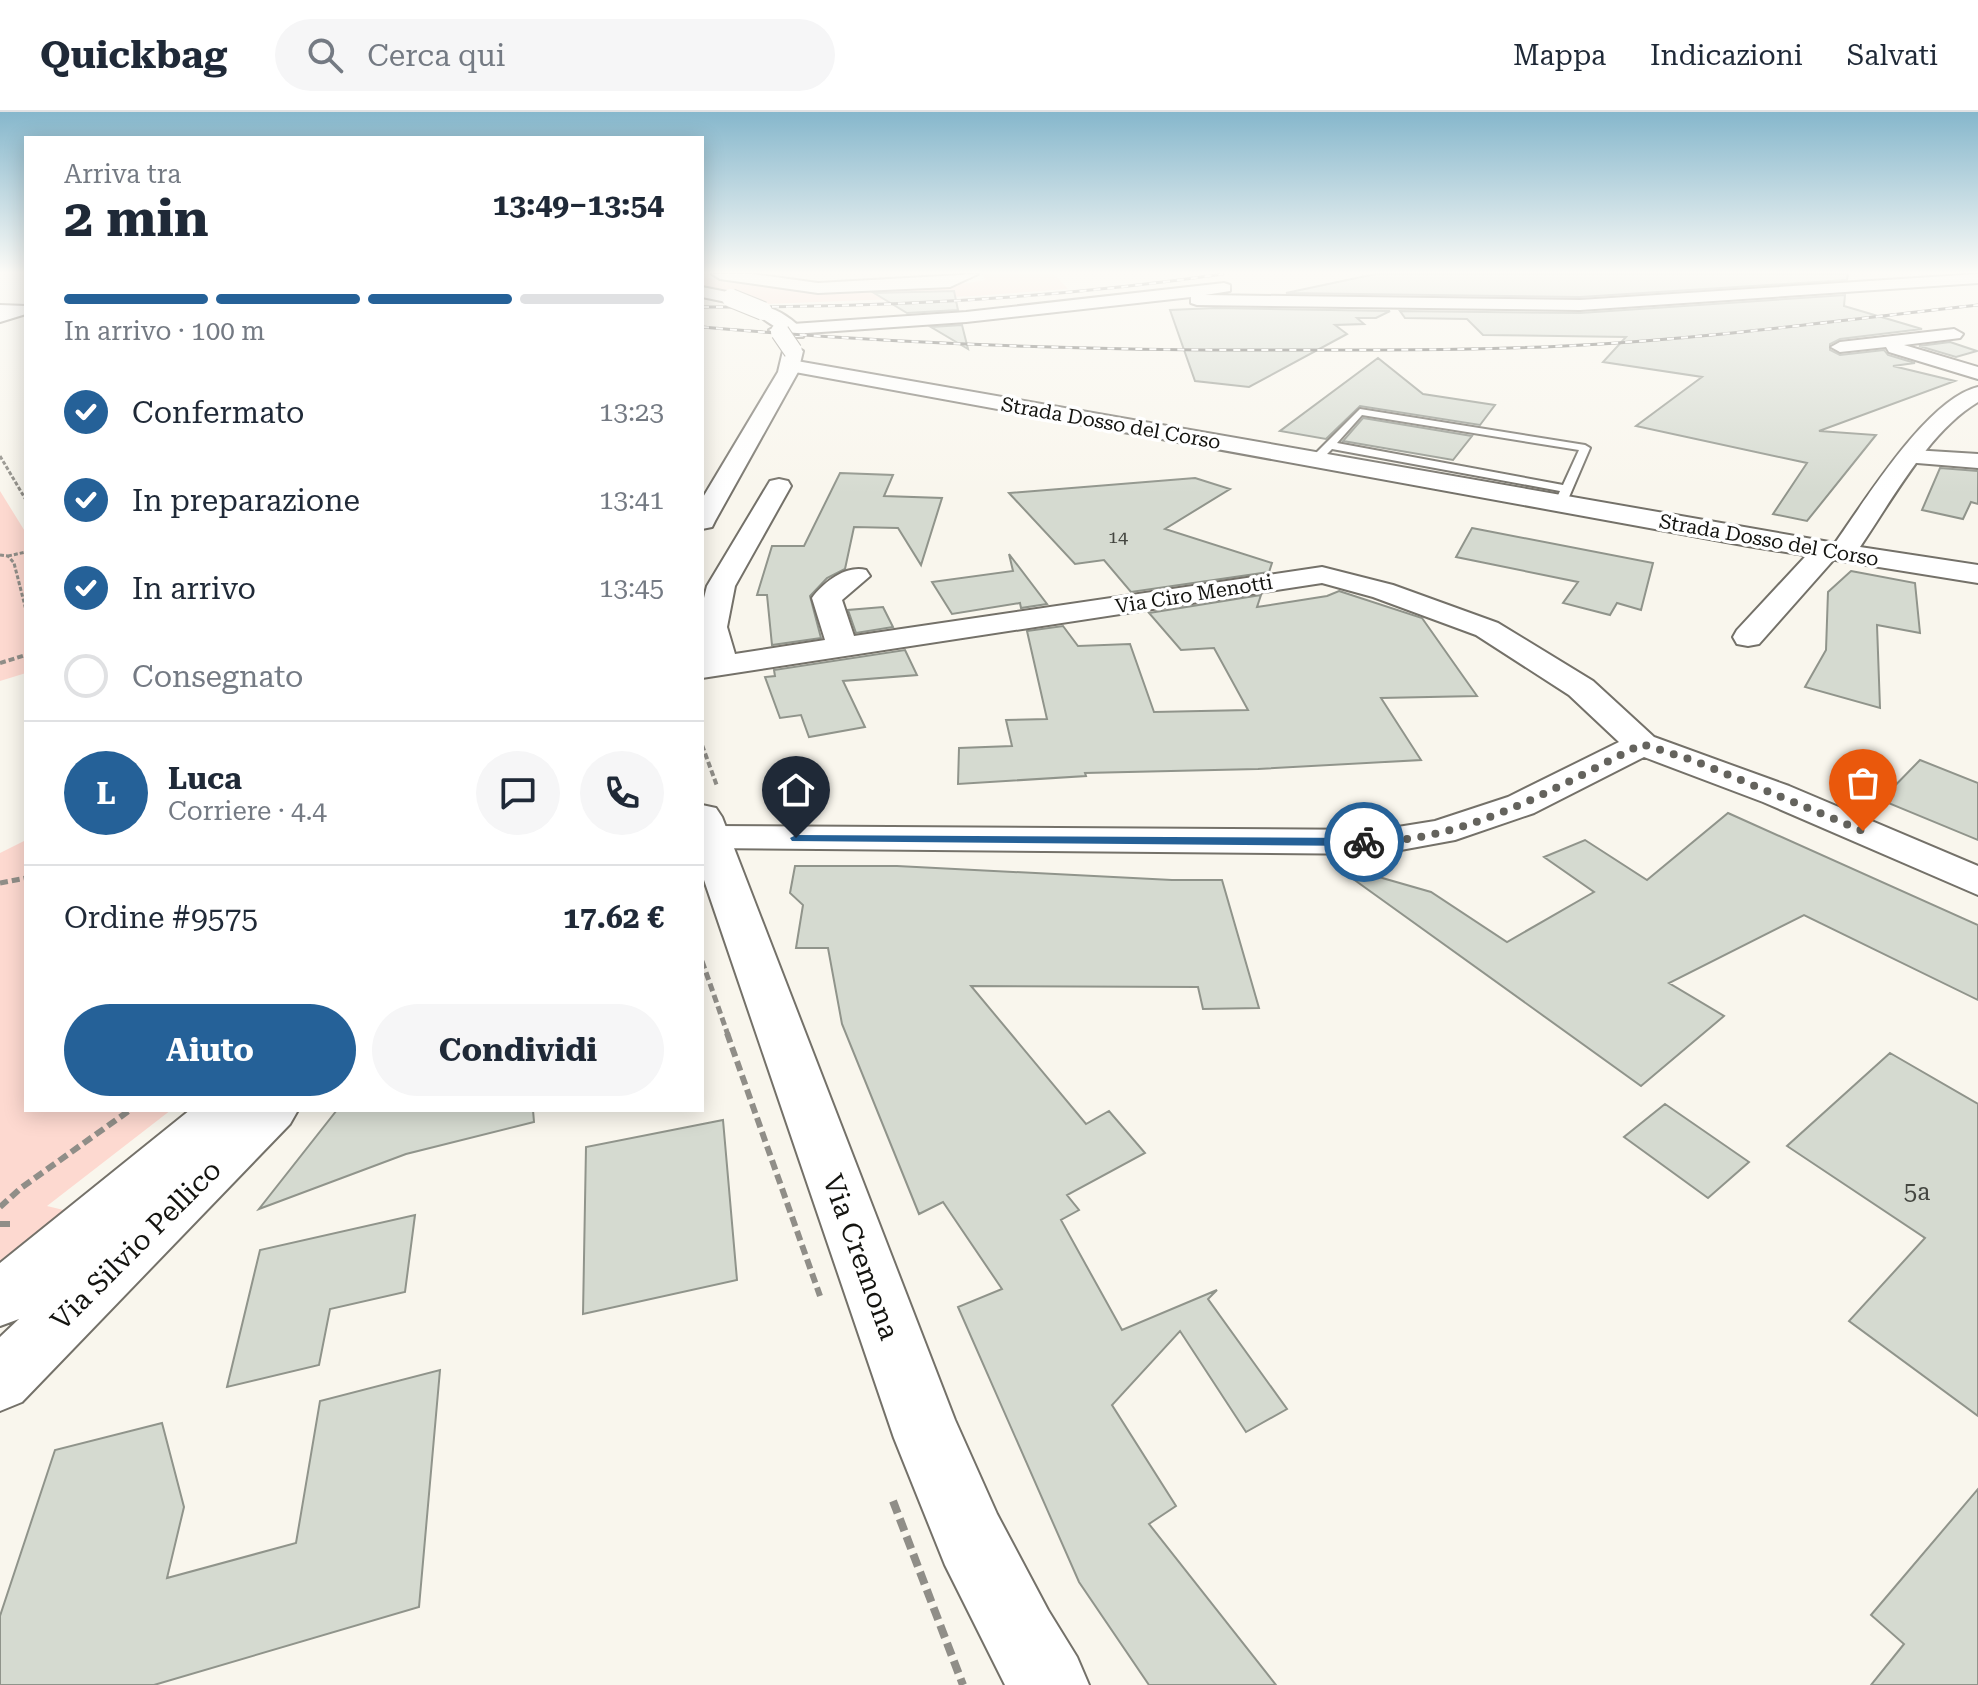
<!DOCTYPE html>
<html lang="it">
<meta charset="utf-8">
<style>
body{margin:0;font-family:"Roboto Serif",serif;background:#f6f6f7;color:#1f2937;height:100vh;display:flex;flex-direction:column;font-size:30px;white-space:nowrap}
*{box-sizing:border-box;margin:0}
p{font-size:26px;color:#747a83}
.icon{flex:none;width:44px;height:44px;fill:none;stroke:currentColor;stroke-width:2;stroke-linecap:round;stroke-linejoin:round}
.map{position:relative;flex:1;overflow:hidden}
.drawer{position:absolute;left:24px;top:24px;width:680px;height:976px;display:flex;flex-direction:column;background:#fff;border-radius:0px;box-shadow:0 4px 20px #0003}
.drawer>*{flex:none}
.pin{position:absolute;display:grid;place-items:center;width:68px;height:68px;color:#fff;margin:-82px -34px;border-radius:50% 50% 50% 0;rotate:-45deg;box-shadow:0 0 8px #0007}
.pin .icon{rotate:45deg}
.courier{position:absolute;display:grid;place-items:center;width:80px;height:80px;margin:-40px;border:6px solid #256198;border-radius:50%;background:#fff;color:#222;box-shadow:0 2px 10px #0007}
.summary em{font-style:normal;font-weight:700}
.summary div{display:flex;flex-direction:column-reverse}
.summary{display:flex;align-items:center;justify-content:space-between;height:136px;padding:0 40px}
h1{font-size:52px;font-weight:700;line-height:60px}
.bar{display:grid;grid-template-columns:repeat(4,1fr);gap:12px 8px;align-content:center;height:96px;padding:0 40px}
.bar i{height:10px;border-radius:6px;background:#e0e1e3}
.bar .active{background:#256198}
.bar p{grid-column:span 4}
.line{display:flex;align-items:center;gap:20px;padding:0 40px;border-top:2px solid #e0e1e3}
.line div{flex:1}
.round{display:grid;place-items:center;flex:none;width:84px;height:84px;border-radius:42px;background:#f6f6f7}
ol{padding:0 40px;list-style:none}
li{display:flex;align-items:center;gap:24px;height:88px}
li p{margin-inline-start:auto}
li .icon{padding:8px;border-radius:50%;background:#256198;color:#fff;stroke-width:4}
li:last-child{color:#747a83}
li i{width:44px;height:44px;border:4px solid #e0e1e3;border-radius:50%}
.action{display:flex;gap:16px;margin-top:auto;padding:16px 40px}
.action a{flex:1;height:92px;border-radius:48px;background:#256198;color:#fff;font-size:32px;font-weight:700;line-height:92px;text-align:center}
.action a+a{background:#f6f6f7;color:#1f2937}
header{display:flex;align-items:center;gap:48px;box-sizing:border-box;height:112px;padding:0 40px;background:#fff;border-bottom:2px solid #e0e1e3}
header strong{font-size:38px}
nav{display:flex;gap:44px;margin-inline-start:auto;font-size:28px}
.search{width:560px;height:72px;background:#f6f6f7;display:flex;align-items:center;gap:20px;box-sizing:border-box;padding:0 28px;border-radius:44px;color:#747a83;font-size:30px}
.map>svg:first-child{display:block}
.green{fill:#fdd9d0}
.building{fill:#d5dad0;stroke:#90948b;stroke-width:2}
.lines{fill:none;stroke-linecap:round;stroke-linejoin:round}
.lane-casing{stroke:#747169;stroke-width:4}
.street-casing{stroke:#747169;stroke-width:4}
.secondary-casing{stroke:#747169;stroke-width:4}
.primary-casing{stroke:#747169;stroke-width:4}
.path-far4{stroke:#908e88;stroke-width:3;stroke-dasharray:4 2;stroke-linecap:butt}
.path-far3{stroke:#908e88;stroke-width:4;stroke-dasharray:6 3;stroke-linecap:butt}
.path-far2{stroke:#908e88;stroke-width:5;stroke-dasharray:8 4;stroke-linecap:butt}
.path-far1{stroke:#908e88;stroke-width:6;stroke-dasharray:10 5;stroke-linecap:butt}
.path{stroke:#908e88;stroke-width:8;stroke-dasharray:13 6;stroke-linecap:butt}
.lane{fill:#fff;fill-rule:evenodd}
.street{fill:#fff;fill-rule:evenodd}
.secondary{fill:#fff;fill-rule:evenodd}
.primary{fill:#fff;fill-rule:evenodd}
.rail-casing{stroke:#53524d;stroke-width:3}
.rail{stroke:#fff;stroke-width:2;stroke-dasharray:7;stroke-linecap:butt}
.primary-bridge-casing{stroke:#747169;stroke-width:20;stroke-linecap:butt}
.primary-bridge{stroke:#fff;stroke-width:18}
.route{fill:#256198}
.done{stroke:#64635d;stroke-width:8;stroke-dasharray:0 14.4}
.labels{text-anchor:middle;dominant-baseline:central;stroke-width:7;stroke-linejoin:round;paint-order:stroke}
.far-number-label{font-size:18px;fill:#444640}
.far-street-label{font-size:20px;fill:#141410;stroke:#fff}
.near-number-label{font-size:24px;fill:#444640}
.near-street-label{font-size:28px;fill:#141410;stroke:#fff}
</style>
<header>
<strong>Quickbag</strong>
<div class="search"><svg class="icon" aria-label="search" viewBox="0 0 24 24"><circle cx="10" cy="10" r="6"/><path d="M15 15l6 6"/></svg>Cerca qui</div>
<nav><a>Mappa</a><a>Indicazioni</a><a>Salvati</a></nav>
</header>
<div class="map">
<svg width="1978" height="1573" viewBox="0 0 1978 1573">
<rect width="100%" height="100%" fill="#f9f6ed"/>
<!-- green -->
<path class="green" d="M983,162h71l14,15 -94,7 -208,8 -64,-18v-9l111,16 9,-3 147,-7 16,-3z
M0,379l26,42v140l-26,8z
M26,728v270h145l-124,96 37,9 -84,55v-417z"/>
<!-- building -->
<path class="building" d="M1375,162h473l-1,6 -267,17 -294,-4z
M954,179l4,19 -51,3 -33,-20z
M1845,183l-1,11 78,23 -82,10 -10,5v6l10,5 44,-5 4,5 27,8 -22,3 62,15 -136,50 57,4 -69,86 -34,-7 34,-51 -171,-37 66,-49 -99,-15 23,-25 -143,-2 -16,-16 -62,-1 -5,-7 180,2z
M1215,196l175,3 -14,7h-19l7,6 -29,1 12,9 -98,53 -54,-6 -25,-71z
M962,213l6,24 -37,-22z
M1950,230l27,9 -21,6 -37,-11z
M1378,246l45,36 72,11 -15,20 -120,-19 -34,33 -46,-8z
M1363,306l109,18 -19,24 -110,-19z
M1940,356l38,3v33l-7,-2 -8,17 -41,-9z
M840,361l53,2 -9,21 58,2 -21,67 -23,-37 -44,-1 -9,42 -18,9 -17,18 11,42 -49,7 -5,-50h-10l15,-49h32z
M1195,366l35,11 -65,40 107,34 -3,9 -138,20 -27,-32 -29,4 -66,-71z
M1472,416l181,35 -12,47 -24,-7 -7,12 -47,-12 15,-21 -122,-25z
M1009,442l38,50 -26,4 -1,-5 -68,11 -20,-32 81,-11z
M1851,459l64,12 5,50 -43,-8 3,83 -75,-21 21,-37 2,-58z
M1339,479l83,27 55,78 -96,2 40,62 -163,9 -173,4 1,3 -128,8 1,-36 53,-2 -6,-26 41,-1 -20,-88 36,-5 15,20 52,-2 24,68 94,-2 -34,-62 -33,2 -32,-37 112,-18 -4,12 70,-11z
M883,495l10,20 -37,6 -8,-23z
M905,538l12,25 -74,6 22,46 -56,10 -8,-22 -21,3 -15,-41 10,-1 -1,-6z
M1920,648l58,23v57l-97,-40z
M1728,701l250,112v75l-174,-85 -135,68 55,33 -83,70 -299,-215 2,-4 87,25 76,50 87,-50 -50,-35 41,-17 62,40z
M795,754h102l275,14h50l37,128 -56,1 -5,-22 -227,-1 115,138 23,-13 36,42 -78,42 12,15 -18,10 61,110 95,-40 -9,9 79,110 -41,23 -66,-101 -68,74 64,101 -27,18 127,161h-127l-70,-103 -121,-275 44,-18 -59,-87 -24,12 -77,-190 -14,-76h-32l7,-43 -13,-12z
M1890,941l88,51v312l-129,-95 76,-83 -138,-92z
M1665,992l84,58 -41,36 -84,-61z
M337,998h196l1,12 -128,32 -147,55z
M723,1008l14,160 -154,34 3,-167z
M415,1103l-10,77 -75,17 -11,56 -92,22 33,-137z
M440,1258l-21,237 -265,78h-154v-69l55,-166 107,-27 22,84 -17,71 129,-35 24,-142z
M1978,1377v196h-107l33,-41 -33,-29z"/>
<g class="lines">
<!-- lane casing -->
<g class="lane-casing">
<path id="lane" d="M1360,297l225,36 5,3 -24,56 -6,4 -6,-4 6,-13 -228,-42 -13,13h-8v-4zM1362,303l217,35 -16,35 -226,-42z"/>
</g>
<!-- street casing -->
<g class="street-casing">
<path id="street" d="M712,162h40l66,9 160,-9 -28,13 -132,6 -98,-14z
M1978,162v9l-398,27 -383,-5 -6,-2v-6l-225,25 -188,13 -9,-5 9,-5 188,-13 258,-29 6,2v6l-25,4 375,5z
M0,193l26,1v8l-26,8z
M1954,217l9,5 -3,4 -56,7 74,22v12l-89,-27 -3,-5 -46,5 -9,-5 9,-5z
M1913,338l65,4v14l-73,-6 -3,-5 3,-5z
M779,367l9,2 3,5 -56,100 -8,41 8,27 90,-14 -13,-42c12,-16 34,-33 54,-28l4,6 -28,24 12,36 468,-69 71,18 105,38 95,58 61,56 135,49 189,80v29l-215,-93 -119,-45 -110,56 -79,27 -76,14 -677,-6v-20l8,-2 669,4 56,-9 73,-24 111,-55 -50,-47 -93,-60 -103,-38 -51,-14 -620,95v-72l5,-20 63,-105z
M1826,431l10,2 4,6 -4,6 -77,87 -11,2 -11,-2 -4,-7 4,-7 79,-85z
M190,998h108l-8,14 -268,278 -22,9v-74l19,-18 -19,7v-63z"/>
</g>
<!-- secondary casing -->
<g class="secondary-casing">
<path id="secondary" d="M791,248l1044,183c30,-42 92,-144 143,-156v15c-49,29 -86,98 -118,145l118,18v18l-230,-37 -964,-176 -3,-4z"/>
</g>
<!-- primary casing -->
<g class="primary-casing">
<path id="primary" d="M702,175l35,7 2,4 -8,5 -29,-6z
M763,194c17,4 31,14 42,27l-2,4h-14c-10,-9 -26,-16 -35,-26z
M793,233l10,6 -5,21 -83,149 -3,6 -10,2v-30l76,-127 5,-21z
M702,693l14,3 6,9 233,603 42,94 51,96 29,47 12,28h-84l-60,-120 -51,-127 -192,-564z"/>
</g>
<!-- path-far4 -->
<path class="path-far4" d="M0,344l26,44
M0,443l8,1 6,7 12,47
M8,444l18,-4"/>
<!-- path-far3 -->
<path class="path-far3" d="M0,551l26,-8
M702,633l15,41"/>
<!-- path-far2 -->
<path class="path-far2" d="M0,771l26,-5
M702,849l26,74"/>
<!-- path-far1 -->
<path class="path-far1" d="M727,921l93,263
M0,1095l21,-19 109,-78
M0,1112h15"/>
<!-- path -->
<path class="path" d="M893,1389l70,184"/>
<!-- lane -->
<use href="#lane" class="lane"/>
<!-- street -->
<use href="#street" class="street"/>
<!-- secondary -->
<use href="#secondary" class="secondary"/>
<!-- primary -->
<use href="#primary" class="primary"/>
<!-- rail casing -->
<g class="rail-casing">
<path id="rail" d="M702,195c175,1 348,-8 521,-33
M702,215c203,18 406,24 610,23 96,0 193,0 289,-6 126,-8 251,-25 377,-39"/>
</g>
<!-- rail -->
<use href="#rail" class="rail"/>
<!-- primary-bridge casing -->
<g class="primary-bridge-casing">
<path id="primary-bridge" d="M731,186l32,13
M780,220l13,19"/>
</g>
<!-- primary-bridge -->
<use href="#primary-bridge" class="primary-bridge"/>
</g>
<!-- sky -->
<linearGradient id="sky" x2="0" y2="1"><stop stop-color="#86b7cc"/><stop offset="0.42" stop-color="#fcfbf7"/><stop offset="1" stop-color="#fcfbf7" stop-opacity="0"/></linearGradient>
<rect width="1978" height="382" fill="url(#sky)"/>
<!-- route -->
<path class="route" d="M796,723l568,3 6,4 -6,4 -572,-5 -2,-3z"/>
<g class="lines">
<!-- done -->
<path class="done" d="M1364,730c100,1 191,-54 278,-98l53,17 168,70"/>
</g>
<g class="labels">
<!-- far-number labels -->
<g class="far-number-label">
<text x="1118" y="424">14</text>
</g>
<!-- far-street labels -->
<g class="far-street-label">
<text transform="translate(1111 311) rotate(10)">Strada Dosso del Corso</text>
<text transform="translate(1769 428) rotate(10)">Strada Dosso del Corso</text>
<text transform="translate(1194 482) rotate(-9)">Via Ciro Menotti</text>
</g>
<!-- near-number labels -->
<g class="near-number-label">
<text x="1917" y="1080">5a</text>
</g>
<!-- near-street labels -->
<g class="near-street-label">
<text transform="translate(136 1133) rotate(-45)">Via Silvio Pellico</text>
<text transform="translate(861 1145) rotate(70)">Via Cremona</text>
</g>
</g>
</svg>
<div class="pin" style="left:1863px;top:719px;background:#ea580c"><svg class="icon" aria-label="bag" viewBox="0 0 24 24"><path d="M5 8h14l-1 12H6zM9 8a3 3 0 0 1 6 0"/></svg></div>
<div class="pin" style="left:796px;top:726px;background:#1f2937"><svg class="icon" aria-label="home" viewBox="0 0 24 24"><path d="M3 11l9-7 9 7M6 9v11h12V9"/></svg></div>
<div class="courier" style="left:1364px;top:730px"><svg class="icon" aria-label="bike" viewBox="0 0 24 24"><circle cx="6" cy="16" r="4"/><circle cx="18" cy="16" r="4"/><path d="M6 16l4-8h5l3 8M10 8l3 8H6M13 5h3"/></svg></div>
<section class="drawer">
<div class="summary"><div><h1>2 min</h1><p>Arriva tra</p></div><em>13:49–13:54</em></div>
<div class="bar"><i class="active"></i><i class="active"></i><i class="active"></i><i></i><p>In arrivo · 100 m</p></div>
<ol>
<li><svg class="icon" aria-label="check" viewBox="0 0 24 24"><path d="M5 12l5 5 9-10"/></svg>Confermato<p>13:23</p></li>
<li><svg class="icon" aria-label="check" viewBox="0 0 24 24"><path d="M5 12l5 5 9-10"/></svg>In preparazione<p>13:41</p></li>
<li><svg class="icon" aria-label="check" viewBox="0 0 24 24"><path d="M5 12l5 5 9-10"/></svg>In arrivo<p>13:45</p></li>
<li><i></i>Consegnato</li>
</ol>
<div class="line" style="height:144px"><b class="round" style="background:#256198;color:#fff">L</b><div><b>Luca</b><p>Corriere · 4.4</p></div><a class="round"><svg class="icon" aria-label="chat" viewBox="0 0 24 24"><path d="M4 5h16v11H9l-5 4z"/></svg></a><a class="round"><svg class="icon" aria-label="phone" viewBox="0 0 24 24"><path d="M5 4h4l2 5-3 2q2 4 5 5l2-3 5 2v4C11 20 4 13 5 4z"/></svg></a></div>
<div class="line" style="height:104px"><div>Ordine #9575</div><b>17.62 €</b></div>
<div class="action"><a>Aiuto</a><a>Condividi</a></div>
</section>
</div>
